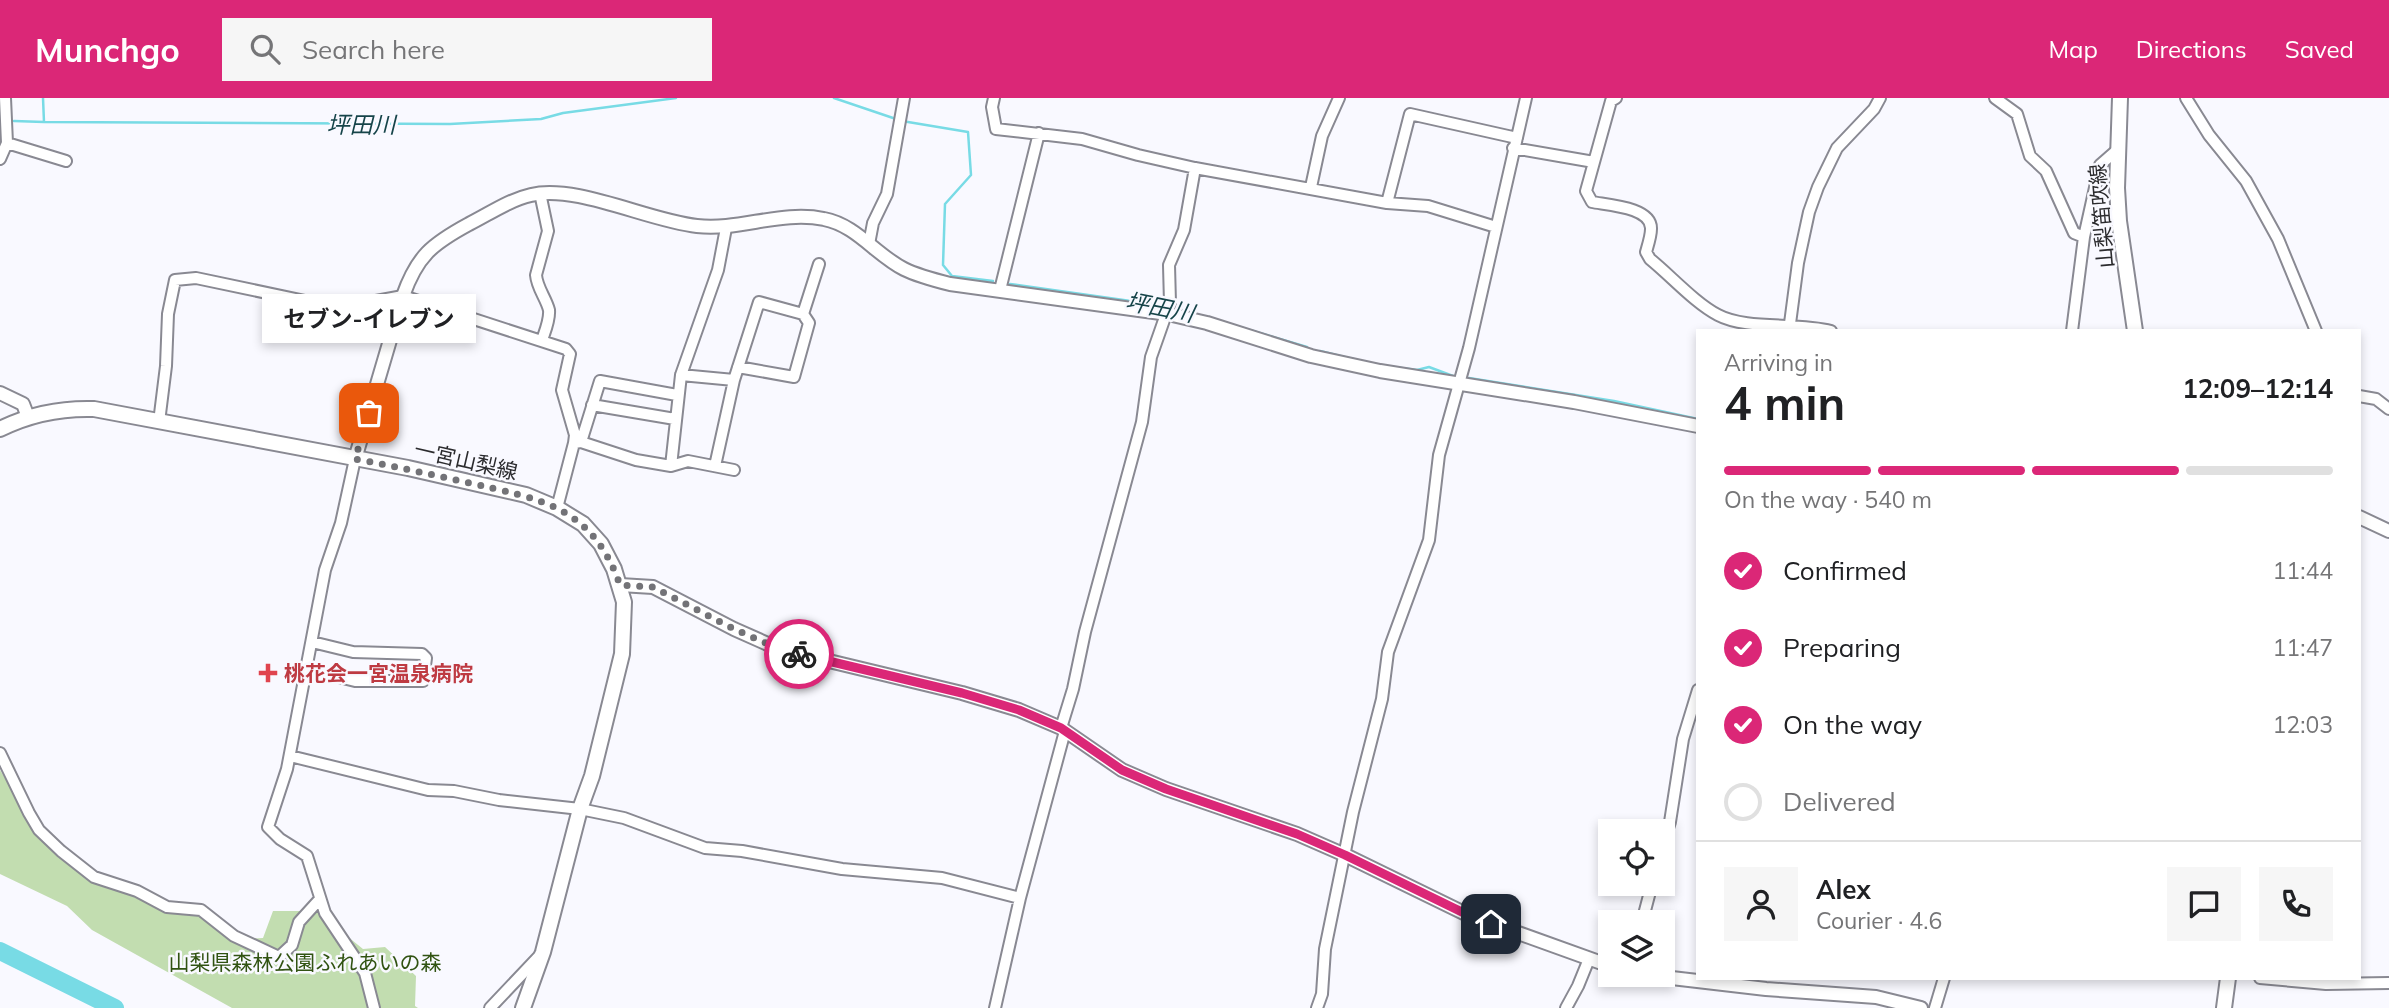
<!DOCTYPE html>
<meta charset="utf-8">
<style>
body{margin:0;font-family:Mulish,"Noto Sans JP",sans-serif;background:#f6f6f6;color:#202124;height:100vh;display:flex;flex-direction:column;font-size:26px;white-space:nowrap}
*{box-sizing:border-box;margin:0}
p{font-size:23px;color:#757577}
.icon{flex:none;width:38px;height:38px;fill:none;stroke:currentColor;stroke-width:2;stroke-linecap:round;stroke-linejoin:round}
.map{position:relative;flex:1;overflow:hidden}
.sheet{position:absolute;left:1696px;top:231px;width:665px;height:651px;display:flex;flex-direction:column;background:#fff;border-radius:0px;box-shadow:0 4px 10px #0003}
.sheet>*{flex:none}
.buttons{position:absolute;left:1598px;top:721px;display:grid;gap:14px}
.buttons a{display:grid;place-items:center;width:77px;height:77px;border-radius:0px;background:#fff;box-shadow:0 4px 10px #0003;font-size:35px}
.pin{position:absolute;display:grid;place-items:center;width:60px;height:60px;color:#fff;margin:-30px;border-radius:14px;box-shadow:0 4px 10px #0006}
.courier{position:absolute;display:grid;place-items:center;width:70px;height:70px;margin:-35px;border:5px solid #db2777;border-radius:50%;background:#fff;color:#222;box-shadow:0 2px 9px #0007}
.bubble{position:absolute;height:49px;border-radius:0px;background:#fff;box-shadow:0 4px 10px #0003;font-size:23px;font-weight:700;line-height:49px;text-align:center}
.head em{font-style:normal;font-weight:700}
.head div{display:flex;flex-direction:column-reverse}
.head{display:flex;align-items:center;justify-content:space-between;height:119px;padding:0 28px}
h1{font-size:46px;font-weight:700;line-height:52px}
.bar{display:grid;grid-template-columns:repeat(4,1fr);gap:10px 7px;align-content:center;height:84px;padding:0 28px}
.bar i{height:9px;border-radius:5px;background:#e0e0e0}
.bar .active{background:#db2777}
.bar p{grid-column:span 4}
.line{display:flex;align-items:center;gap:18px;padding:0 28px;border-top:2px solid #e0e0e0}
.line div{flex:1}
.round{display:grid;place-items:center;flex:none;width:74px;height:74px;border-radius:0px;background:#f6f6f6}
ol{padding:0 28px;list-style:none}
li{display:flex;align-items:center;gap:21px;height:77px}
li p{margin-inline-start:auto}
li .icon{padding:7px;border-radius:50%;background:#db2777;color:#fff;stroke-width:4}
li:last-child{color:#757577}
li i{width:38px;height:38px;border:4px solid #e0e0e0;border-radius:50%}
header{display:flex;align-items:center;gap:42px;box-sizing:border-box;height:98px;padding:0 35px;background:#db2777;color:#fff}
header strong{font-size:33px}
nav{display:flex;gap:38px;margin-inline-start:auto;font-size:24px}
.search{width:490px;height:63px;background:#f6f6f6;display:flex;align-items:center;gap:18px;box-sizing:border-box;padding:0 24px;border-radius:0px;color:#757577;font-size:26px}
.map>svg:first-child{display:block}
.green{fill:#c2ddb0}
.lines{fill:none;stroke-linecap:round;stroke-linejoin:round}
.stream{stroke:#78dbe5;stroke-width:2.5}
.river{stroke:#78dbe5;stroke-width:18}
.minor-casing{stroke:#898992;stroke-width:14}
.tertiary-casing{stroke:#898992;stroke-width:16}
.secondary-casing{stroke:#898992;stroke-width:18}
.minor{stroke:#fff;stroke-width:10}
.tertiary{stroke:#fff;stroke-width:12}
.secondary{stroke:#fff;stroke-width:14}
.done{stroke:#737377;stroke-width:7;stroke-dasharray:0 12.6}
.route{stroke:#db2777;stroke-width:9}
.health-dot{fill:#e0444e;stroke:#f9f9ff;stroke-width:2.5}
.labels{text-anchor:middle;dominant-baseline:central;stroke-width:5;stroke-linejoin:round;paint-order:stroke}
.street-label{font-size:21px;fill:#2b2b2e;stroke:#f9f9ff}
.health-label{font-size:21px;font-weight:bold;fill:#be3a42;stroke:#f9f9ff;text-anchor:start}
.park-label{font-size:21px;fill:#315312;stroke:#f9f9ff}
.water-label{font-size:23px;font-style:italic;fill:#164449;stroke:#f9f9ff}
</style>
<header>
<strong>Munchgo</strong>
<div class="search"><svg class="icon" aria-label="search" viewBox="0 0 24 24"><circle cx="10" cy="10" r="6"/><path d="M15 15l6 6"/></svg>Search here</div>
<nav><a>Map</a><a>Directions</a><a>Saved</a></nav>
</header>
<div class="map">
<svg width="2389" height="910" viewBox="0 0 2389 910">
<rect width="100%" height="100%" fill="#f9f9ff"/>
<!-- green -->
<path class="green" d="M0,672l32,54 41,42 95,38 47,9 31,26 17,-1 10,-27h43l47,38 22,-2 31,29 -1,30 3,2h-186l-140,-78 -25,-24 -67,-32z"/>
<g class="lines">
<!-- stream -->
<path class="stream" d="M834,0l62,21
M14,23l30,1 -1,-24
M902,23l66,11 3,43 -26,29 -2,61 9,11 41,5
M44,24l406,2 91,-5 22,-6 113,-15
M1010,186l156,22
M1172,209l135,40
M1320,253l45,11
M1393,269l24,3 12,-3 24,9
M1469,280l145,23 84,18"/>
<!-- river -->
<path class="river" d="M0,853l115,57"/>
<!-- minor casing -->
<g class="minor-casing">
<path id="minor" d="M5,0l2,45
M994,0l-2,9 4,22 86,10 56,16 57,13 192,35 41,3 68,21
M1616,0l-5,3 -25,90 6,11c15,3 60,5 59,27 0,7 -3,16 -5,23l4,7c21,17 45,44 68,56 28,15 80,7 113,16
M1995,0l22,16 13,42 16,15 28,62 10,4
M2186,0l23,37 37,46 32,58 38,92
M1513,50l81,14
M0,61l7,-16 59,18
M1311,89l11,-51 17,-38
M540,95l8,38 -12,44c1,13 10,23 13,35 1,10 -4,21 -7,30
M1387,105l23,-89 107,24
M869,146l4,-21 14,-29 17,-96
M1000,192l39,-157
M1789,233l9,-68 11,-51 9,-25 19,-39 37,-39 6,-11
M2072,233l12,-94 16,-72 16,-14
M738,269l56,10 15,-54 -6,-9 16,-50
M681,277l53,5
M2359,298l17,3 13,10
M592,307l83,14
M159,324l7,-56 2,-52 7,-34 21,-2 142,30 65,-12 163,53 4,5 -8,36 13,45 -1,8
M581,344l19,-61 77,14
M355,361l-14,64 -16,47 -38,199 -19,58 12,12 27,17 18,57 40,60 9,35
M671,368l10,-91 37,-105 8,-42
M715,368l19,-86 25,-78 44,12
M557,410l17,-65 7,-1 55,18 35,6 17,-5 46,9
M306,571l49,12h68l3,-23 -4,-4 -69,-2 -41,-10
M1061,630l12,-39 12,-57 57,-210 9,-65 19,-54 -1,-38 15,-35 11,-62
M0,655l29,60 10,17 22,21 33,26 43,14 30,16 34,3 33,26 45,21 13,-12 7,-23 20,-22
M290,658l138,34 26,1 45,9 81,9 44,9 81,30 37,3 100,18 100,9 78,20
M1662,748l8,-24 13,-83 15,-49
M1642,824l10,-38
M2260,880l66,6 63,-1
M490,910l53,-56
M995,910l25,-110 45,-167
M1317,910l5,-14 3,-45 28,-137 29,-113 6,-47 41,-112 10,-85 30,-107 57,-250
M1566,910l12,-22 11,-27
M1935,910l9,-30"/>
</g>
<!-- tertiary casing -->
<g class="tertiary-casing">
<path id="tertiary" d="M0,295l23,11 5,13
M355,361l48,-163c14,-40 29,-52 66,-72 20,-10 40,-24 62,-29 45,-11 118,26 166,31 42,5 85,-16 127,-7 32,6 52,36 80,50 14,7 30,11 46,15l218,30 39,9 104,33 69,15 194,31 124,24
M2359,419l30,14
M620,487l33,2 81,42 45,20 183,44 57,17 42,18 61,42 44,19 131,45 48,21 123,60 142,51
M1646,877l120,14 110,8 45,11"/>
</g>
<!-- secondary casing -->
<g class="secondary-casing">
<path id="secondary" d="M2120,0l-3,90 2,33 16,110
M0,331c30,-15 61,-21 94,-20l314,59 118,27 31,13 26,16 18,20 13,25 10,33 -2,52 -30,122 -12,33 -37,143 -20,56
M2224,910l4,-30"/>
</g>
<!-- minor -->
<use href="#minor" class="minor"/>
<!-- tertiary -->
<use href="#tertiary" class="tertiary"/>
<!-- secondary -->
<use href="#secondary" class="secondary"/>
</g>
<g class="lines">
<!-- done -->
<path class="done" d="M369,315l-14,46c38,7 74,15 110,23 74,17 127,23 155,103l33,2 81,42 45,20 20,5"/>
<!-- route -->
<path class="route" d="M799,556l163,39 57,17 42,18 61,42 44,19 131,45 48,21 123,60 23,9"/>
</g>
<!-- markers -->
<path class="health-dot" d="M264.5 564.5h7v7h7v7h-7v7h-7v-7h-7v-7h7z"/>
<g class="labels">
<!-- street labels -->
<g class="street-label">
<text transform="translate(2101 118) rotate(-95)">山梨笛吹線</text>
<text transform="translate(466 362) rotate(13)">一宮山梨線</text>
</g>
<!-- health labels -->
<g class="health-label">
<text x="284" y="575">桃花会一宮温泉病院</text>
</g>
<!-- park labels -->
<g class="park-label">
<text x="305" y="864">山梨県森林公園ふれあいの森</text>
</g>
<!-- water labels -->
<g class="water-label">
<text x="361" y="26">坪田川</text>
<text transform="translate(1160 209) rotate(11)">坪田川</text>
</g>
</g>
</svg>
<div class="buttons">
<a><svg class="icon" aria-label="locate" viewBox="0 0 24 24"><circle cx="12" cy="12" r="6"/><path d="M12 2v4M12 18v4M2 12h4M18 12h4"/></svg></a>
<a><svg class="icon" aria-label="layers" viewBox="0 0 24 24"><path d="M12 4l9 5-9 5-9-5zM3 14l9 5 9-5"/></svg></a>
</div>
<div class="pin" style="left:369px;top:315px;background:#ea580c"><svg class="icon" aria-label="bag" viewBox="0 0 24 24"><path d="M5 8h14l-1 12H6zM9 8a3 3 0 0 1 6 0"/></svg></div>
<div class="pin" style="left:1491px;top:826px;background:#1f2937"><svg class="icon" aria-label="home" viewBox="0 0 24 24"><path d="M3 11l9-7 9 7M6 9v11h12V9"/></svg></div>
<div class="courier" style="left:799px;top:556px"><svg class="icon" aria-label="bike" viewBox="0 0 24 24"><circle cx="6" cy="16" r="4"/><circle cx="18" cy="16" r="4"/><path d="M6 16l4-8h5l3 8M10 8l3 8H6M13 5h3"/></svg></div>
<div class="bubble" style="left:262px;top:196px;width:214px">セブン-イレブン</div>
<section class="sheet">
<div class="head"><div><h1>4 min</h1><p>Arriving in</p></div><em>12:09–12:14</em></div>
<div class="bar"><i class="active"></i><i class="active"></i><i class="active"></i><i></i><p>On the way · 540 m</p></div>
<ol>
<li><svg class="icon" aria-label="check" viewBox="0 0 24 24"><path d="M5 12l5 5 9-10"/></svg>Confirmed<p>11:44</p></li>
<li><svg class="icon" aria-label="check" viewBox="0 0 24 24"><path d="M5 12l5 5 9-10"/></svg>Preparing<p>11:47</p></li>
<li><svg class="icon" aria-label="check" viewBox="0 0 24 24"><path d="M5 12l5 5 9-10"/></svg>On the way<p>12:03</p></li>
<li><i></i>Delivered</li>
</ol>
<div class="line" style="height:126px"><a class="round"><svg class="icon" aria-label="person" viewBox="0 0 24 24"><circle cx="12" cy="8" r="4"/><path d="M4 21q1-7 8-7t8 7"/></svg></a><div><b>Alex</b><p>Courier · 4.6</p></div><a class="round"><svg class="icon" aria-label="chat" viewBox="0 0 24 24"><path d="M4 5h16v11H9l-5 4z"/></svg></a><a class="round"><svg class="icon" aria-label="phone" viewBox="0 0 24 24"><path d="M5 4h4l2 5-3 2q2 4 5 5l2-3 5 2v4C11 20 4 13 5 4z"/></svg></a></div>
</section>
</div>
